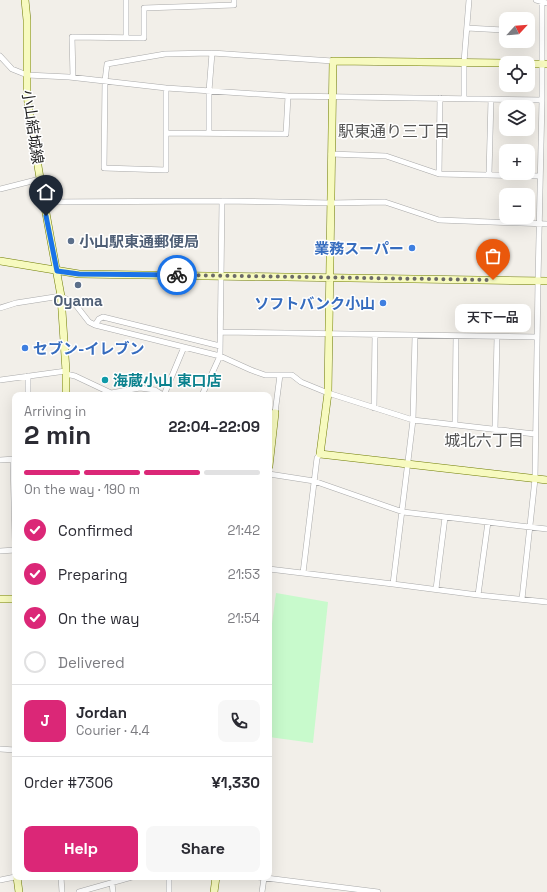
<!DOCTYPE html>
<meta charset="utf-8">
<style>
body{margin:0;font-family:"Space Grotesk","Noto Sans JP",sans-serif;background:#f7f7f7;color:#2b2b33;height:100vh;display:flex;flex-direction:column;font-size:15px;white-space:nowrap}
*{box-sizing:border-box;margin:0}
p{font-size:13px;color:#7c7c81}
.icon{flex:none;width:22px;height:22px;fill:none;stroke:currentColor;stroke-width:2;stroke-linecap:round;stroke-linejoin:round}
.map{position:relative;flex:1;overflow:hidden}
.drawer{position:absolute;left:12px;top:392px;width:260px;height:488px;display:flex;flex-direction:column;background:#fff;border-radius:8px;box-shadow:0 4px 16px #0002}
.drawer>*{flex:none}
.needle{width:26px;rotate:64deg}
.tools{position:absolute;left:499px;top:12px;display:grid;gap:8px}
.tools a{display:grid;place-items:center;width:36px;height:36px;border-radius:8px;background:#fff;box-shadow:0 4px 16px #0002;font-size:20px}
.pin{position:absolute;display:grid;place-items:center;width:34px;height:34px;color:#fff;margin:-41px -17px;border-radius:50% 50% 50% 0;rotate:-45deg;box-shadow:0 0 4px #0007}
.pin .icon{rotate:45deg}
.courier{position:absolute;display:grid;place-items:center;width:40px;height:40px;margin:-20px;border:3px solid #1a73e8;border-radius:50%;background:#fff;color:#222;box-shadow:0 1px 5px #0007}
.bubble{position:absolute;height:28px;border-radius:8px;background:#fff;box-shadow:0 4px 16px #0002;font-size:13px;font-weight:600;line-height:28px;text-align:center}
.overview em{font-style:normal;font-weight:600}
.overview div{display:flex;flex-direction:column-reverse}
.overview{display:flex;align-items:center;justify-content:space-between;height:68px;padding:0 12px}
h1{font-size:26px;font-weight:600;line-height:30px}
.bar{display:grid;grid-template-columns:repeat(4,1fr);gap:6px 4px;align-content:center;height:48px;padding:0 12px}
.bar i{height:5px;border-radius:3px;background:#e1e1e2}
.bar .current{background:#db2777}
.bar p{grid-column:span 4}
.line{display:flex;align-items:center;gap:10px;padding:0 12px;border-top:1px solid #e1e1e2}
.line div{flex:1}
.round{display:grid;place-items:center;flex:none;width:42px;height:42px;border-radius:8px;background:#f7f7f7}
ol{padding:0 12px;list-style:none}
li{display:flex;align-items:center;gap:12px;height:44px}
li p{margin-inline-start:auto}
li .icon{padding:4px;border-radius:50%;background:#db2777;color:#fff;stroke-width:4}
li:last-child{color:#7c7c81}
li i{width:22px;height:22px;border:2px solid #e1e1e2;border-radius:50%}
.action{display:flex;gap:8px;margin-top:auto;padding:8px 12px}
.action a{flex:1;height:46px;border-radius:8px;background:#db2777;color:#fff;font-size:16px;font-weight:600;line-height:46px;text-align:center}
.action a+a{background:#f7f7f7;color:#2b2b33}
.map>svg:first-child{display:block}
.park{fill:#c8facc}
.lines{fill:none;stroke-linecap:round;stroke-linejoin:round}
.street-casing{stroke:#a9a9a9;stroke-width:6}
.secondary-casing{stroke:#707d05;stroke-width:8}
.street{stroke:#fff;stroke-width:5}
.secondary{stroke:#f7fabf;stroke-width:7}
.done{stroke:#6b6a68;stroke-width:4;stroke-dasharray:0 7.2}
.route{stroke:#1a73e8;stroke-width:5}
.service-dot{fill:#5c6f8a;stroke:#fff;stroke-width:1.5}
.shop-dot{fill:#3f7fe0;stroke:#fff;stroke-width:1.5}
.culture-dot{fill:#0f9aa8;stroke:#fff;stroke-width:1.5}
.labels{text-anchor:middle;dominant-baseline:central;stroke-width:3;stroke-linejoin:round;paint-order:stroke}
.street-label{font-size:15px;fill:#222;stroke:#fff}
.service-label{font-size:15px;font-weight:bold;fill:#4e5e75;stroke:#fff;text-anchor:start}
.shop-label{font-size:15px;font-weight:bold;fill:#366cbe;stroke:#fff;text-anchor:end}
.culture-label{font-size:15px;font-weight:bold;fill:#0d838f;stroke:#fff;text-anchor:start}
.neighbourhood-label{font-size:16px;fill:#555;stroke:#fff}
</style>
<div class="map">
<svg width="547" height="892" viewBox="0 0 547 892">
<rect width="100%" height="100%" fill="#f2efe9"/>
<!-- park -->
<path class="park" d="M276,593l52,9 -15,141 -44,-6v-91z"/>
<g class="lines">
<!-- street casing -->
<g class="street-casing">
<path id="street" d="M126,0v37
M536,0l11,3
M467,28l36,2
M0,56l12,13 15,6 42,2 97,11 122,8 254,4
M73,77l-1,-40 72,1v-30l90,-3v-5
M166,88v82l-62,-2 1,-87 2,-17 58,-10 47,-1 121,8
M464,98v-36l5,-62
M166,133l120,1 2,-38
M209,133v-42l3,-38
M331,154l55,2 53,18 101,2
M439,174l1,-76
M489,174l2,-75
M0,189l40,-10
M44,202l178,-1 109,2 54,-1 54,18 108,4
M0,308l16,-5 45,-7 14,8 14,18 6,3 125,31 31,14 14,5h27l9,7 27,11 85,27 122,14
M95,325l4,-6 4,-2 117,29
M220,332l317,5
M66,374l9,2 36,17 29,-5 15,2 8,5
M28,376v19
M0,380l66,-9
M164,395l20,-48
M202,395l18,-39 2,-155
M374,408l1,-73
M269,413h6l5,-38
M455,425l1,-89
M495,430l2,-93
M0,460l15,-1
M13,460l2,82
M269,474l45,7 89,31 144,17
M0,551l15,-1
M269,569l124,15 85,11 69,7
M303,573l14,-115 3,-4
M393,584l20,-164 2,-84
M436,589l9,-72
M478,595l10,-73
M522,599l13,-120 3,-198 4,-181v-100
M0,749l15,1
M61,877l1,15
M169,877v15
M258,877l120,15
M0,880l15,-3
M112,883l1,9
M79,892l53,-15
M262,892l2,-14"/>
</g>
<!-- secondary casing -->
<g class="secondary-casing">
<path id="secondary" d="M25,0l2,20v73l2,19 15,90 17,94 5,75v24
M506,63l-173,-2 -5,332 -8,61 227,26
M528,64h19
M0,261l79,13 468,7
M269,466l6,-53
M0,599h15
M17,877l2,15
M214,892l2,-15"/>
</g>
<!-- street -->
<use href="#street" class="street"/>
<!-- secondary -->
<use href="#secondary" class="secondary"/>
</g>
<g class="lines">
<!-- done -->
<path class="done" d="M177,275l316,5"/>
<!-- route -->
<path class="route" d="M46,216l11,55 22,3 98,1"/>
</g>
<!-- markers -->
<g class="service-dot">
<circle cx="71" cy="241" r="4"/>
<circle cx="78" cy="285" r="4"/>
</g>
<g class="shop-dot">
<circle cx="412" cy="248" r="4"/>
<circle cx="383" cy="303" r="4"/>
<circle cx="25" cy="348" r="4"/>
</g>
<circle class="culture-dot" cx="105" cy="380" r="4"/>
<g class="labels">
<!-- street labels -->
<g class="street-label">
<text transform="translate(33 127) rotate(82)">小山結城線</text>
</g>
<!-- service labels -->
<g class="service-label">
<text x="79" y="241">小山駅東通郵便局</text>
<text x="78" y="300" text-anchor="middle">Oyama</text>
</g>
<!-- shop labels -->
<g class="shop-label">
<text x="404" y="248">業務スーパー</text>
<text x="375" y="303">ソフトバンク小山</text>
<text x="33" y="348" text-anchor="start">セブン-イレブン</text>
</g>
<!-- culture labels -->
<g class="culture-label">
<text x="113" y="380">海蔵小山 東口店</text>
</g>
<!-- neighbourhood labels -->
<g class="neighbourhood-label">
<text x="394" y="131">駅東通り三丁目</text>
<text x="484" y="440">城北六丁目</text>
</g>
</g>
</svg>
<div class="tools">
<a><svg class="needle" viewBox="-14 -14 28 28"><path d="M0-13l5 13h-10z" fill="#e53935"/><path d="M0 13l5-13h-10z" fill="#7c7c81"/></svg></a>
<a><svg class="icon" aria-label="locate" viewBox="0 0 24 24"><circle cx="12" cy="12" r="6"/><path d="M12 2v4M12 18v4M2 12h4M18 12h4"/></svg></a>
<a><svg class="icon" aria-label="layers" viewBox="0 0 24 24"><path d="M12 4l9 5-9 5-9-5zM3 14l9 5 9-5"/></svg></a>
<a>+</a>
<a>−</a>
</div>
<div class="pin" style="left:493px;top:280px;background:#ea580c"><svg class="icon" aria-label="bag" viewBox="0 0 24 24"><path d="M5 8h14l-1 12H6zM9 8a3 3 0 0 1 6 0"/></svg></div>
<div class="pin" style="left:46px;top:216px;background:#1f2937"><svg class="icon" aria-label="home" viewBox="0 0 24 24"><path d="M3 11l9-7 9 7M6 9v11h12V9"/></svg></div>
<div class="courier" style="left:177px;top:275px"><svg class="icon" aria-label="bike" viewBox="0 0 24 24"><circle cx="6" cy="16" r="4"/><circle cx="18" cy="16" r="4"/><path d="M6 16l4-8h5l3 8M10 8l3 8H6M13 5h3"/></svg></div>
<div class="bubble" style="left:455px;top:304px;width:76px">天下一品</div>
<section class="drawer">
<div class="overview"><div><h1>2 min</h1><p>Arriving in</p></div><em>22:04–22:09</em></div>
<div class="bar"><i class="current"></i><i class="current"></i><i class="current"></i><i></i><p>On the way · 190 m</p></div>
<ol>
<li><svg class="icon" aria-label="check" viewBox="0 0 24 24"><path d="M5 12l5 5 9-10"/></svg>Confirmed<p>21:42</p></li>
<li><svg class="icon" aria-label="check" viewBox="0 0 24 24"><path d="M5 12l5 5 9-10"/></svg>Preparing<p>21:53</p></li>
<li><svg class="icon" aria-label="check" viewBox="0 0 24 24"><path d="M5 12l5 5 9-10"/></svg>On the way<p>21:54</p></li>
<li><i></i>Delivered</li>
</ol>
<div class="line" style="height:72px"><b class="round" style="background:#db2777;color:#fff">J</b><div><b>Jordan</b><p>Courier · 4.4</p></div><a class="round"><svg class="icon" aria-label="phone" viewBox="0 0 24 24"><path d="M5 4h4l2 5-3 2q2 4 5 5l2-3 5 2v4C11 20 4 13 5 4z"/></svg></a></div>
<div class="line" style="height:52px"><div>Order #7306</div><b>¥1,330</b></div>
<div class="action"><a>Help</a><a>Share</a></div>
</section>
</div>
